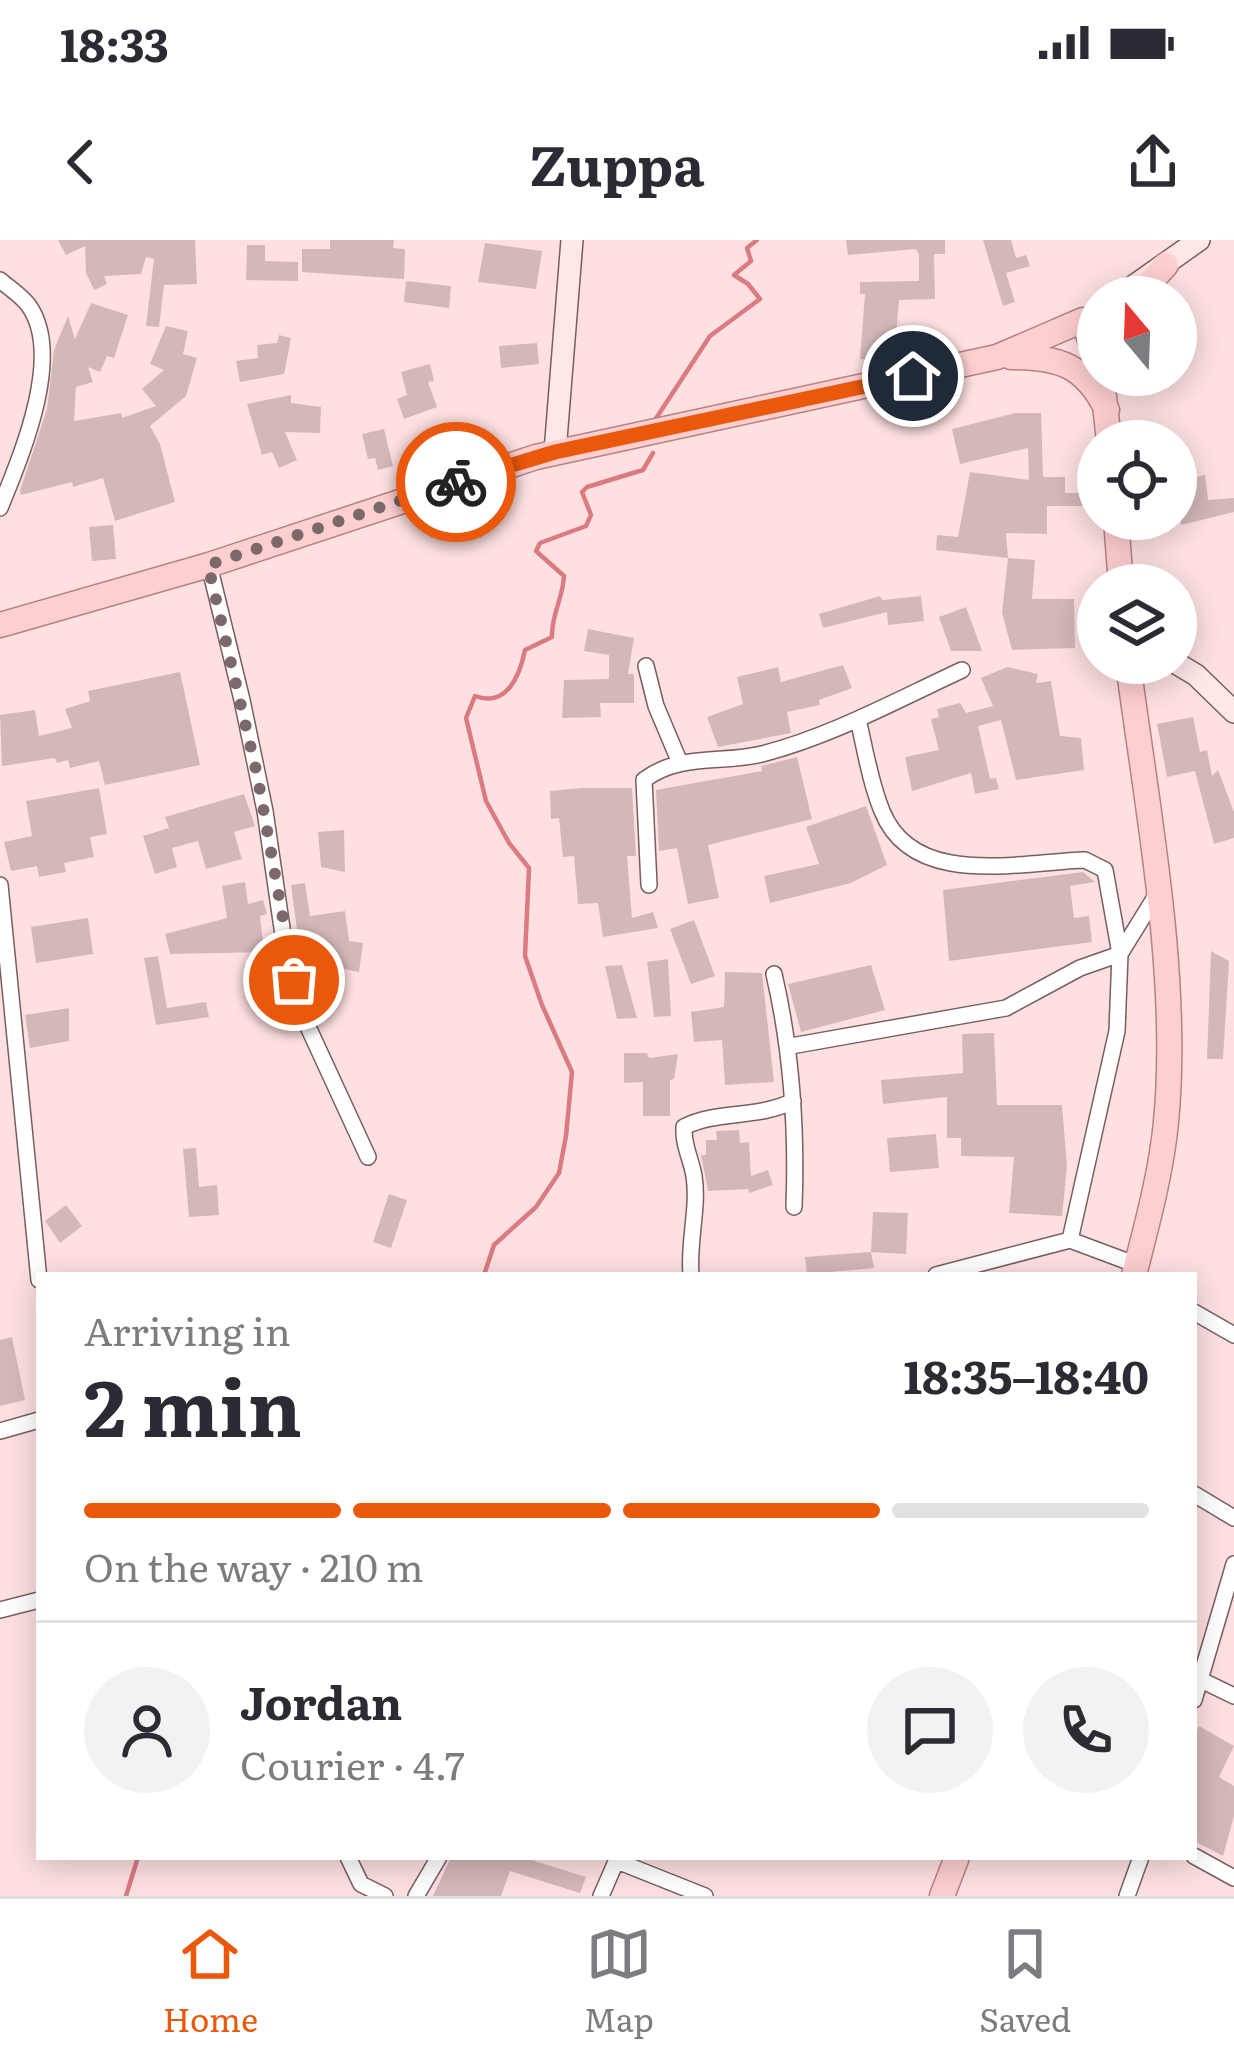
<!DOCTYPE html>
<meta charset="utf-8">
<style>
body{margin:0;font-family:Literata,serif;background:#f2f2f3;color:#2b2b33;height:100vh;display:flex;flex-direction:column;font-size:45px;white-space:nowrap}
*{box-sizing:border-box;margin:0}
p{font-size:39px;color:#7c7c81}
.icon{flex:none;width:66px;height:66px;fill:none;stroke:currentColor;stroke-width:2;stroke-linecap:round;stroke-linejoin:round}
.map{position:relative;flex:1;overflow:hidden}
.panel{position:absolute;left:36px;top:1032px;width:1161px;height:588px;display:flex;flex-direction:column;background:#fff;border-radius:0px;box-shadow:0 6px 30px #0003}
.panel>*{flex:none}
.needle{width:78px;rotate:341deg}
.buttons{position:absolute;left:1077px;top:36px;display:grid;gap:24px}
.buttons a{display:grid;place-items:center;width:120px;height:120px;border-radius:50%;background:#fff;box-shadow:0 6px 30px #0003;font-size:60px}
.pin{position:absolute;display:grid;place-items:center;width:102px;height:102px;color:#fff;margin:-51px;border:6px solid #fff;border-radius:50%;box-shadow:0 3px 12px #0007}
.courier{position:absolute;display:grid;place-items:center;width:120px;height:120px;margin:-60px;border:9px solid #ea580c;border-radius:50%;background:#fff;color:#222;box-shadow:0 3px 15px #0007}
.summary em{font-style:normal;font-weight:700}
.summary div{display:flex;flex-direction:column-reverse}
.summary{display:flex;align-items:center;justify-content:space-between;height:204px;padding:0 48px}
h1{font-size:78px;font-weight:700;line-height:90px}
.bar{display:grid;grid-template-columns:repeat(4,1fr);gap:18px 12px;align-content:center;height:144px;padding:0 48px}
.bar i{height:15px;border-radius:9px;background:#e1e1e2}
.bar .on{background:#ea580c}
.bar p{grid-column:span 4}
.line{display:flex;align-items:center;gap:30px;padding:0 48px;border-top:3px solid #e1e1e2}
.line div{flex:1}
.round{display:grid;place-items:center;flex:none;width:126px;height:126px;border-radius:63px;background:#f2f2f3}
.status{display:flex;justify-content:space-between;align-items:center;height:84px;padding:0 60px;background:#fff;direction:ltr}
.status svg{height:33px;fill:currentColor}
header{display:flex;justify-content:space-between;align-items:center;height:156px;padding:0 48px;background:#fff;font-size:54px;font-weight:700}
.tab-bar{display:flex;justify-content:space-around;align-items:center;height:168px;border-top:3px solid #e1e1e2;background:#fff;font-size:33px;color:#7c7c81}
.tab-bar a{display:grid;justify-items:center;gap:6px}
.tab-bar .on{color:#ea580c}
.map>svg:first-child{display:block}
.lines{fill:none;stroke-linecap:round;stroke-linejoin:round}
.stream{stroke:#da7b82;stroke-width:4.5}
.building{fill:#d4b8b8}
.street-casing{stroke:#785e5f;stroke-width:18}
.secondary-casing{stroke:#785e5f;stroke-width:24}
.primary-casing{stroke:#b78083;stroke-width:27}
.street{stroke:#fff;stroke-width:15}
.secondary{stroke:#ffe7e8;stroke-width:21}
.primary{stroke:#fecfd1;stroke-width:24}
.done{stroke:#7b696a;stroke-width:12;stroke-dasharray:0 21.6}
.route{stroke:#ea580c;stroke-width:15}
</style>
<div class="status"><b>18:33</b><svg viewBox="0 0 49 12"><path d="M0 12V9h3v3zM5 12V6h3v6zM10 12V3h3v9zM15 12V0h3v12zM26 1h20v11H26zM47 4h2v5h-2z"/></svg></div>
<header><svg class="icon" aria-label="back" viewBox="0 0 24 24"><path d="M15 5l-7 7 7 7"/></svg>Zuppa<svg class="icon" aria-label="share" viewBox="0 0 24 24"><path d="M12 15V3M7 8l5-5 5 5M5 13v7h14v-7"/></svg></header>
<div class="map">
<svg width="1234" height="1656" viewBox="0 0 1234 1656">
<rect width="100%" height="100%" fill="#fee0e1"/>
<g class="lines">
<!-- stream -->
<path class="stream" d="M653,183l57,-87 50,-37 -12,-15 -14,-9 17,-14 -4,-13 10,-8
M484,1035l10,-30 42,-38 23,-34 7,-37 6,-64 -30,-67 -17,-49 4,-88 -20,-25 -23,-42 -20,-83 9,-22c32,12 45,-21 50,-46l27,-13c-1,-21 11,-39 12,-61l-28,-25 4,-8 46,-17 5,-11 -9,-23 5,-5 56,-17 10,-17
M126,1656l12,-39"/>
</g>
<!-- building -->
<path class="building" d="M58,0h137l2,44 -33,1 -5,42 -13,-1 8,-67 -8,-2 -5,17 -37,2 3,8 -13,6 -8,-17 -1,-27 -19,9z
M330,0h64l-1,8 12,1 -1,30 -102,-7v-23h28z
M846,0h99v14h-11l1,45 -36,1 -5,61 -34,-2 5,-65h-5v-12l59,-1v-27l-3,-5 -68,6z
M983,0h28l5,18 10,-3 4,11 -24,7 9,29 -12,4z
M485,3l57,8 -6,38 -58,-7z
M247,5h18v16l33,1v19l-52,-1z
M406,41l45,5 -2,22 -45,-6z
M91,63l37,12 -14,43 -7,-2 -7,16 -12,-5 5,15 -17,5 -2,34 47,-8 1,5 34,-12 -14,-17 22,-19 -14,-6 16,-38 22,5 -5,23 14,4 -11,38 -36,30 10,18 15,58 -60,19 -12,-43 -30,9 -1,-5 -51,13 -1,-4 27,-82 7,-59 14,-34 7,23z
M279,95l12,3 -7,36 -44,8 -4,-21 22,-3 -1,-13 20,-2z
M537,103l2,21 -38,4 -2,-22z
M430,124l4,17 -6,1 9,25 -33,12 -7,-20 10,-4 -6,-23z
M291,155v8l30,4 -1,26 -35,-1 12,28 -18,8 -7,-16 -10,3 -15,-51z
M1015,173h26l2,64h22v16h18v13h-36v28l-41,-1 2,25 -72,-8 1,-15 21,2 12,-65 59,8 -1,-32 -68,16 -8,-35z
M384,189l9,37 -15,4 -3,-12 -7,1 -6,-25z
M1205,235l3,25 26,-2v14l-53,13 -4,-44z
M113,285l3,34 -24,2 -3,-34z
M1008,318l27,2 -3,39h42l1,49 -63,2 -10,-37z
M880,356l2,4 39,-4 3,25 -36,4 -1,-13 -64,16 -4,-14z
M966,367l16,44h-31l-12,-34z
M588,389l46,9 -6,36h6v29h-34l1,14 -39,1 2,-38 45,-1v-24l-25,-4z
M843,425l9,23 -33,12 1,5 -33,7 4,21 -73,14 -11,-30 36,-13 -6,-27 41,-10 3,15z
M1007,427l31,7 -2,9 15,-2 9,55 21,2 3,32 -68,10 -15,-60 -23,6 12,53 6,-1 3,11 -24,5 -4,-21 -59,18 -7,-34 34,-7 -8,-31 8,-2 -2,-8 23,-6 6,10 27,-7 -12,-28z
M180,432l20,93 -95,20 -6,-24 -29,7 -2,-8 -11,3 -2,-5 -53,8 -2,-51 35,-5 4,26 33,-8 -7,-19 25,-8 -2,-10z
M1193,477l7,35 7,-2 5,26 6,-6 16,42v26l-20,6 -19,-73 -28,6 -10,-53z
M797,517l15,62 -104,26 11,53 -31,6 -11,-56 -18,3 -3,-61 106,-19 -1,-5z
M99,548l8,46 -17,3 4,20 -30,6 2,9 -27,5 -2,-11 -26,5 -7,-29 28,-6 -6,-35z
M582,548h50l4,68h-9l5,62 21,-6 5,16 -55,9 -5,-34 -20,1 -4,-48 -11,1 -4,-39 -8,1 -1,-28z
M244,554l11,32 -21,6 8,27 -36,10 -8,-28 -26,7 5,19 -22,7 -12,-38 26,-8 -4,-11z
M866,566l21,59 -36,18 -81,20 -6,-27 55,-12 -13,-37z
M344,590l1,42 -24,-5 -3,-35z
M1083,632l12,10 -25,4 4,32 15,-2 3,26 -143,19 -6,-71z
M245,642l3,22 15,-4 4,14 -7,2 4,36 -94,2 -5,-20 62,-16 -5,-32z
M305,643l5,33 35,-5 4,30 14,2 -4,29 -58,-12 -10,-75z
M88,678l5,36 -57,9 -5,-36z
M694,680l21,56 -24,8 -21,-55z
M1211,711l18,10 -6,98h-16z
M158,716l9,52 39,-6 3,15 -53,8 -12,-67z
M668,719l3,57 -17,1 -7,-55z
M622,725l15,53 -20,1 -12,-53z
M871,725l14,45 -84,22 -13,-48z
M725,732l37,1 12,109 -49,3 -3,-45 -28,2 -3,-30 33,-5z
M69,768v33l-39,7 -5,-33z
M994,793l3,72h65l5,61 -5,50 -53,-3 5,-56 -53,-1v-18h-14v-41l-64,7 -2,-24 82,-7 -1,-39z
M624,813h23l2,5 29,-4 -4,25 -4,1v36h-27v-34l-19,1z
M739,890l1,13 9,-1 2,34 17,-6 5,15 -24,8 -1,-4 -40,2 -7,-36h5v-15h11l-1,-9z
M936,894l3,34 -49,4 -3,-34z
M196,908l3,39 18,-2 2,30 -30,2 -6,-68z
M389,954l18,6 -16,48 -18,-6z
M66,965l16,21 -22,17 -15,-22z
M873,972l35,1 -2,41 -35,-2z
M871,1012l3,16 -67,6 -2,-17z
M12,1097l13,63 -25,6v-66z
M1199,1486l35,20 -15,31 15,9v30l-11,40 -29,-15v-104z
M451,1617h71l64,20 -6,16 -70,-22 -9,25h-68z"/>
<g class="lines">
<!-- street casing -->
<g class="street-casing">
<path id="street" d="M0,40c9,8 22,16 29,26 35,50 -8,150 -29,202
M209,325l33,135 23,111 19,131 20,76 64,139
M646,426l10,40 24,57
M858,479c7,30 12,63 24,92 31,78 137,51 203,49l20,10 15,84 -3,77 -47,209 67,25
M0,645l39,395
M649,645l-5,-105c35,-27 78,-16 118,-26 70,-18 135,-54 200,-84
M774,734c18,78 23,153 20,233
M791,806l215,-38 74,-40 40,-14 37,-60
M691,1035c-3,-33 8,-68 3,-99 -3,-18 -11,-30 -10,-49 33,-17 74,-8 109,-26
M936,1035l134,-35
M1194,1072l40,23
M0,1191l39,-11
M1194,1254l40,24
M0,1370l39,-10
M1197,1438l37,18
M1194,1460l40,-136
M1194,1616l40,22
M348,1617l13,27 24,12
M617,1621l88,35
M416,1656l23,-39
M601,1656l17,-39
M1127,1656l14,-39"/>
</g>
<!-- secondary casing -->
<g class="secondary-casing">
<path id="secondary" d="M1118,57l81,-57
M555,212l17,-212
M1176,423l20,12 38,37"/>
</g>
<!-- primary casing -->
<g class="primary-casing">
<path id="primary" d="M1137,57l29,-32
M1011,117c48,0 74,8 96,53
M1104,156l5,45
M1116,279l5,66
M0,385l209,-60 327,-108 461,-100 86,-37 15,43
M1128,423c19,145 52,314 38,459 -5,52 -19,102 -32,153
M942,1656l15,-39"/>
</g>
<!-- street -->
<use href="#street" class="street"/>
<!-- secondary -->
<use href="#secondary" class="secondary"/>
<!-- primary -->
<use href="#primary" class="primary"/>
</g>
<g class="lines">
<!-- done -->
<path class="done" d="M294,740l-37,-206 -49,-209 248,-83"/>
<!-- route -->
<path class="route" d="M456,242l99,-30 358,-76"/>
</g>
</svg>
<div class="buttons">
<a><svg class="needle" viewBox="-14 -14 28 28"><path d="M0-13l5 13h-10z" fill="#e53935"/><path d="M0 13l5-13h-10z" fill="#7c7c81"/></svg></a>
<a><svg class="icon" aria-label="locate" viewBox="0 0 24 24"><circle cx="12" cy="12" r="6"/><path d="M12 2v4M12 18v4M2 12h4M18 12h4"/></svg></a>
<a><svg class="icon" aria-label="layers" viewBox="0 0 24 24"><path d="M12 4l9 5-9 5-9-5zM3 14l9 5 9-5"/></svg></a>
</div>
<div class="pin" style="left:294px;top:740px;background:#ea580c"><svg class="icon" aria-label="bag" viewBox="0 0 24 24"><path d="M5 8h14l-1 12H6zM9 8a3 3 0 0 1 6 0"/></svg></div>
<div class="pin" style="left:913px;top:136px;background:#1f2937"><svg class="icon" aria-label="home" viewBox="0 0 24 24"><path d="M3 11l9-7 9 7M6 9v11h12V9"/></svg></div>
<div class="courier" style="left:456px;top:242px"><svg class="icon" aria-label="bike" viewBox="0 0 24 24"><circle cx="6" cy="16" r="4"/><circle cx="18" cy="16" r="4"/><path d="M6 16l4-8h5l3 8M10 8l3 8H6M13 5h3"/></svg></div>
<section class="panel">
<div class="summary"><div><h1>2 min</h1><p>Arriving in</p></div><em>18:35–18:40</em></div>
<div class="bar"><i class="on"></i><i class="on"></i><i class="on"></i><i></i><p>On the way · 210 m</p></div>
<div class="line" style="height:216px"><a class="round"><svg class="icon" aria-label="person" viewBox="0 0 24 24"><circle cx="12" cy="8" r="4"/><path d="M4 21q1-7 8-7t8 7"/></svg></a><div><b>Jordan</b><p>Courier · 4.7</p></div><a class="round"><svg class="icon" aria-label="chat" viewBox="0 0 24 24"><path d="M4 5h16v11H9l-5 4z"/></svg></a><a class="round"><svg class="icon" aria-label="phone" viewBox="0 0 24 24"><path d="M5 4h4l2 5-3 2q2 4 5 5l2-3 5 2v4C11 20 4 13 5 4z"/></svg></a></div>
</section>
</div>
<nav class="tab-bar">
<a class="on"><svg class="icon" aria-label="home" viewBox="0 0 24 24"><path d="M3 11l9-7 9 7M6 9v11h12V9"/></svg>Home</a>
<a><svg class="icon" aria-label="map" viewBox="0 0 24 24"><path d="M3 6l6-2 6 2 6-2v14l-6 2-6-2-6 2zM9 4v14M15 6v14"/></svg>Map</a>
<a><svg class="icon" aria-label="saved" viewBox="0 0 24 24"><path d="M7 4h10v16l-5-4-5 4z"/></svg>Saved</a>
</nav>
